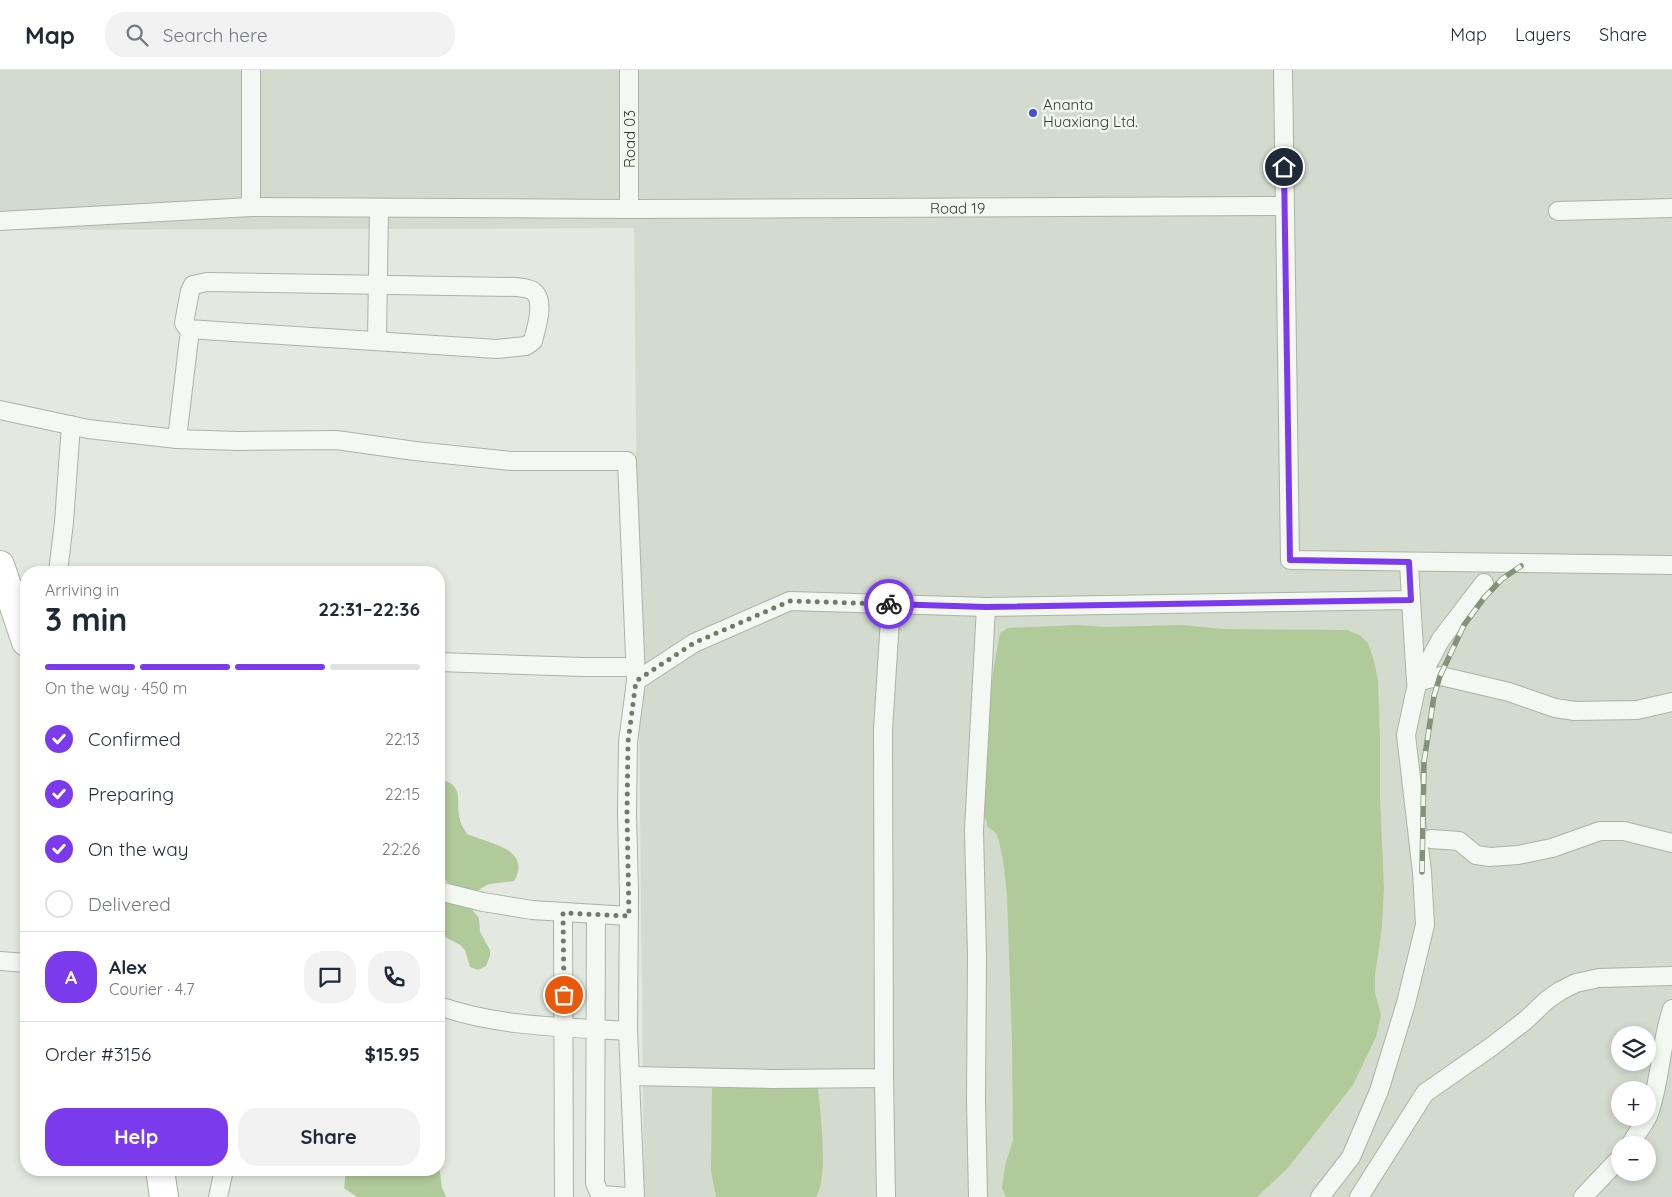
<!DOCTYPE html>
<meta charset="utf-8">
<style>
body{margin:0;font-family:Quicksand,sans-serif;background:#f2f2f3;color:#1f2937;height:100vh;display:flex;flex-direction:column;font-size:19px;white-space:nowrap}
*{box-sizing:border-box;margin:0}
p{font-size:16px;color:#747a83}
.icon{flex:none;width:28px;height:28px;fill:none;stroke:currentColor;stroke-width:2;stroke-linecap:round;stroke-linejoin:round}
.map{position:relative;flex:1;overflow:hidden}
.drawer{position:absolute;left:20px;top:496px;width:425px;height:610px;display:flex;flex-direction:column;background:#fff;border-radius:20px;box-shadow:0 2px 8px #0003}
.drawer>*{flex:none}
.tools{position:absolute;left:1611px;top:956px;display:grid;gap:10px}
.tools a{display:grid;place-items:center;width:45px;height:45px;border-radius:50%;background:#fff;box-shadow:0 2px 8px #0003;font-size:25px}
.pin{position:absolute;display:grid;place-items:center;width:42px;height:42px;color:#fff;margin:-21px;border:2px solid #fff;border-radius:50%;box-shadow:0 1px 5px #0007}
.courier{position:absolute;display:grid;place-items:center;width:50px;height:50px;margin:-25px;border:4px solid #7c3aed;border-radius:50%;background:#fff;color:#222;box-shadow:0 1px 6px #0007}
.summary em{font-style:normal;font-weight:700}
.summary div{display:flex;flex-direction:column-reverse}
.summary{display:flex;align-items:center;justify-content:space-between;height:85px;padding:0 25px}
h1{font-size:32px;font-weight:700;line-height:38px}
.bar{display:grid;grid-template-columns:repeat(4,1fr);gap:8px 5px;align-content:center;height:60px;padding:0 25px}
.bar i{height:6px;border-radius:4px;background:#e0e1e3}
.bar .current{background:#7c3aed}
.bar p{grid-column:span 4}
.line{display:flex;align-items:center;gap:12px;padding:0 25px;border-top:1px solid #e0e1e3}
.line div{flex:1}
.round{display:grid;place-items:center;flex:none;width:52px;height:52px;border-radius:20px;background:#f2f2f3}
ol{padding:0 25px;list-style:none}
li{display:flex;align-items:center;gap:15px;height:55px}
li p{margin-inline-start:auto}
li .icon{padding:5px;border-radius:50%;background:#7c3aed;color:#fff;stroke-width:4}
li:last-child{color:#747a83}
li i{width:28px;height:28px;border:2px solid #e0e1e3;border-radius:50%}
.cta{display:flex;gap:10px;margin-top:auto;padding:10px 25px}
.cta a{flex:1;height:58px;border-radius:20px;background:#7c3aed;color:#fff;font-size:20px;font-weight:700;line-height:58px;text-align:center}
.cta a+a{background:#f2f2f3;color:#1f2937}
header{display:flex;align-items:center;gap:30px;box-sizing:border-box;height:70px;padding:0 25px;background:#fff;border-bottom:1px solid #e0e1e3}
header strong{font-size:24px}
nav{display:flex;gap:28px;margin-inline-start:auto;font-size:18px}
.search{width:350px;height:45px;background:#f2f2f3;display:flex;align-items:center;gap:12px;box-sizing:border-box;padding:0 18px;border-radius:20px;color:#747a83;font-size:19px}
.map>svg:first-child{display:block}
.built{fill:#d2dbce;fill-rule:evenodd}
.water{fill:#b0ca9a}
.lines{fill:none;stroke-linecap:round;stroke-linejoin:round}
.minor-casing{stroke:#aab3a5;stroke-width:20}
.primary-casing{stroke:#a7b59f;stroke-width:30}
.minor{stroke:#f4f8f3;stroke-width:18}
.primary{stroke:#fff;stroke-width:28}
.rail-casing{stroke:#829379;stroke-width:5.5}
.rail{stroke:#f2f7f0;stroke-width:4;stroke-dasharray:11;stroke-linecap:butt}
.done{stroke:#6f7c68;stroke-width:5;stroke-dasharray:0 9}
.route{stroke:#7c3aed;stroke-width:6}
.poi-dot{fill:#4253d2;stroke:#f2f7f0;stroke-width:2}
.labels{text-anchor:middle;dominant-baseline:central;stroke-width:5;stroke-linejoin:round;paint-order:stroke}
.poi-label{font-size:15px;fill:#304128;stroke:#f2f7f0;text-anchor:start}
.street-label{font-size:15px;fill:#304128;stroke:#f2f7f0}
</style>
<header>
<strong>Map</strong>
<div class="search"><svg class="icon" aria-label="search" viewBox="0 0 24 24"><circle cx="10" cy="10" r="6"/><path d="M15 15l6 6"/></svg>Search here</div>
<nav><a>Map</a><a>Layers</a><a>Share</a></nav>
</header>
<div class="map">
<svg width="1672" height="1127" viewBox="0 0 1672 1127">
<rect width="100%" height="100%" fill="#e3e9e0"/>
<!-- built -->
<path class="built" d="M0,0h1672v1127h-1028l-10,-969 -634,2zM1620,965h28v27h-28zM1620,1020h28v28h-28zM1620,1075h28v27h-28z"/>
<!-- water -->
<path class="water" d="M1077,555l27,2 77,-2 42,4 124,1 12,5 9,8 6,18 4,20 2,59v57l4,91 -2,39 -7,48v18l6,22 -5,22 -23,48 -66,84 -30,28h-251l-4,-9 3,-22 8,-26 -1,-99 -5,-146 -3,-29 -5,-25 -3,-8 -8,-6 -5,-16 3,-79 8,-66 6,-33 8,-5z
M439,709c27,6 16,21 21,41 1,5 5,10 7,14 21,9 66,15 47,47 -8,1 -16,2 -24,3 -5,1 -9,5 -14,7 -17,3 -33,-8 -37,-23z
M447,831l22,5 10,12 1,14 10,18v6l-4,10 -8,4 -8,-3 -5,-17 -5,-5 -15,-8 -6,-15v-18z
M818,1016c2,27 11,90 -2,111h-100l-5,-26 1,-83z
M439,1095l3,23 4,9h-89l-13,-9 2,-18h93z"/>
<g class="lines">
<!-- minor casing -->
<g class="minor-casing">
<g id="minor">
<path d="M251,0v137"/>
<path d="M629,0v139"/>
<path d="M1283,0l7,490 382,5"/>
<path d="M1558,141l114,-3"/>
<path id="s1" d="M0,151l251,-14 378,2 655,-3"/>
<path d="M207,212l310,5c5,1 11,1 16,4 13,10 3,37 0,50l-7,5 -29,3 -309,-20 -4,-6 6,-32 3,-6z"/>
<path d="M377,270l2,-132"/>
<path d="M0,340l88,19 89,10 61,2 98,-1 79,11 96,10h116l9,220 58,-38 96,-42 196,6 425,-7 -2,-38"/>
<path d="M177,369l12,-101"/>
<path d="M58,502l6,-50 7,-97"/>
<path d="M1411,530l5,82 25,-6 68,16 46,16 20,3 62,-1 35,-8"/>
<path d="M439,592l144,5h52"/>
<path d="M1431,769l28,2 17,14 14,2 28,-2 34,-7 48,-17h24l48,12"/>
<path d="M439,821l44,11 49,8 97,6"/>
<path d="M563,843l1,284"/>
<path d="M596,844l-1,269 5,12 29,2"/>
<path d="M0,891l26,2"/>
<path d="M439,936c60,21 125,21 189,25"/>
<path d="M631,1006l142,3 111,-1 -1,-348 8,-126"/>
<path d="M884,1008l2,119"/>
<path d="M1648,1046c13,-34 12,-72 24,-107"/>
<path d="M1630,1075l17,-27"/>
<path d="M218,1127l6,-27"/>
<path d="M635,1127l-7,-166 1,-139 -2,-79 1,-71 8,-61"/>
<path d="M978,1127l-2,-96 1,-145 -3,-126 12,-223"/>
<path d="M1320,1127l31,-40 28,-66 27,-88 19,-78 -3,-53 -16,-137 11,-51 24,-45 43,-56"/>
<path d="M1359,1127l66,-104 66,-46 35,-27 21,-20 13,-9 16,-8 23,-5 73,-2"/>
<path d="M1583,1127l37,-39"/>
</g>
</g>
<!-- primary casing -->
<g class="primary-casing">
<path id="primary" d="M0,495l26,77
M160,1100l4,27"/>
</g>
<!-- minor -->
<use href="#minor" class="minor"/>
<!-- primary -->
<use href="#primary" class="primary"/>
<!-- rail casing -->
<g class="rail-casing">
<path id="rail" d="M1422,802l2,-110 10,-66 6,-20 24,-51 20,-27 18,-19 19,-13"/>
</g>
<!-- rail -->
<use href="#rail" class="rail"/>
</g>
<g class="lines">
<!-- done -->
<path class="done" d="M564,925l-1,-82 66,3 -2,-103 1,-71 8,-61 58,-38 96,-42 99,3"/>
<!-- route -->
<path class="route" d="M889,534l97,3 425,-7 -2,-38 -119,-2 -6,-393"/>
</g>
<!-- markers -->
<circle class="poi-dot" cx="1033" cy="43" r="5"/>
<g class="labels">
<!-- poi labels -->
<g class="poi-label">
<text x="1043" y="34">Ananta<tspan x="1043" dy="17">Huaxiang Ltd.</tspan></text>
</g>
<!-- street labels -->
<g class="street-label">
<text transform="translate(629 69) rotate(-90)">Road 03</text>
<text stroke="none"><textPath href="#s1" startOffset="958">Road 19</textPath></text>
</g>
</g>
</svg>
<div class="tools">
<a><svg class="icon" aria-label="layers" viewBox="0 0 24 24"><path d="M12 4l9 5-9 5-9-5zM3 14l9 5 9-5"/></svg></a>
<a>+</a>
<a>−</a>
</div>
<div class="pin" style="left:564px;top:925px;background:#ea580c"><svg class="icon" aria-label="bag" viewBox="0 0 24 24"><path d="M5 8h14l-1 12H6zM9 8a3 3 0 0 1 6 0"/></svg></div>
<div class="pin" style="left:1284px;top:97px;background:#1f2937"><svg class="icon" aria-label="home" viewBox="0 0 24 24"><path d="M3 11l9-7 9 7M6 9v11h12V9"/></svg></div>
<div class="courier" style="left:889px;top:534px"><svg class="icon" aria-label="bike" viewBox="0 0 24 24"><circle cx="6" cy="16" r="4"/><circle cx="18" cy="16" r="4"/><path d="M6 16l4-8h5l3 8M10 8l3 8H6M13 5h3"/></svg></div>
<section class="drawer">
<div class="summary"><div><h1>3 min</h1><p>Arriving in</p></div><em>22:31–22:36</em></div>
<div class="bar"><i class="current"></i><i class="current"></i><i class="current"></i><i></i><p>On the way · 450 m</p></div>
<ol>
<li><svg class="icon" aria-label="check" viewBox="0 0 24 24"><path d="M5 12l5 5 9-10"/></svg>Confirmed<p>22:13</p></li>
<li><svg class="icon" aria-label="check" viewBox="0 0 24 24"><path d="M5 12l5 5 9-10"/></svg>Preparing<p>22:15</p></li>
<li><svg class="icon" aria-label="check" viewBox="0 0 24 24"><path d="M5 12l5 5 9-10"/></svg>On the way<p>22:26</p></li>
<li><i></i>Delivered</li>
</ol>
<div class="line" style="height:90px"><b class="round" style="background:#7c3aed;color:#fff">A</b><div><b>Alex</b><p>Courier · 4.7</p></div><a class="round"><svg class="icon" aria-label="chat" viewBox="0 0 24 24"><path d="M4 5h16v11H9l-5 4z"/></svg></a><a class="round"><svg class="icon" aria-label="phone" viewBox="0 0 24 24"><path d="M5 4h4l2 5-3 2q2 4 5 5l2-3 5 2v4C11 20 4 13 5 4z"/></svg></a></div>
<div class="line" style="height:65px"><div>Order #3156</div><b>$15.95</b></div>
<div class="cta"><a>Help</a><a>Share</a></div>
</section>
</div>
